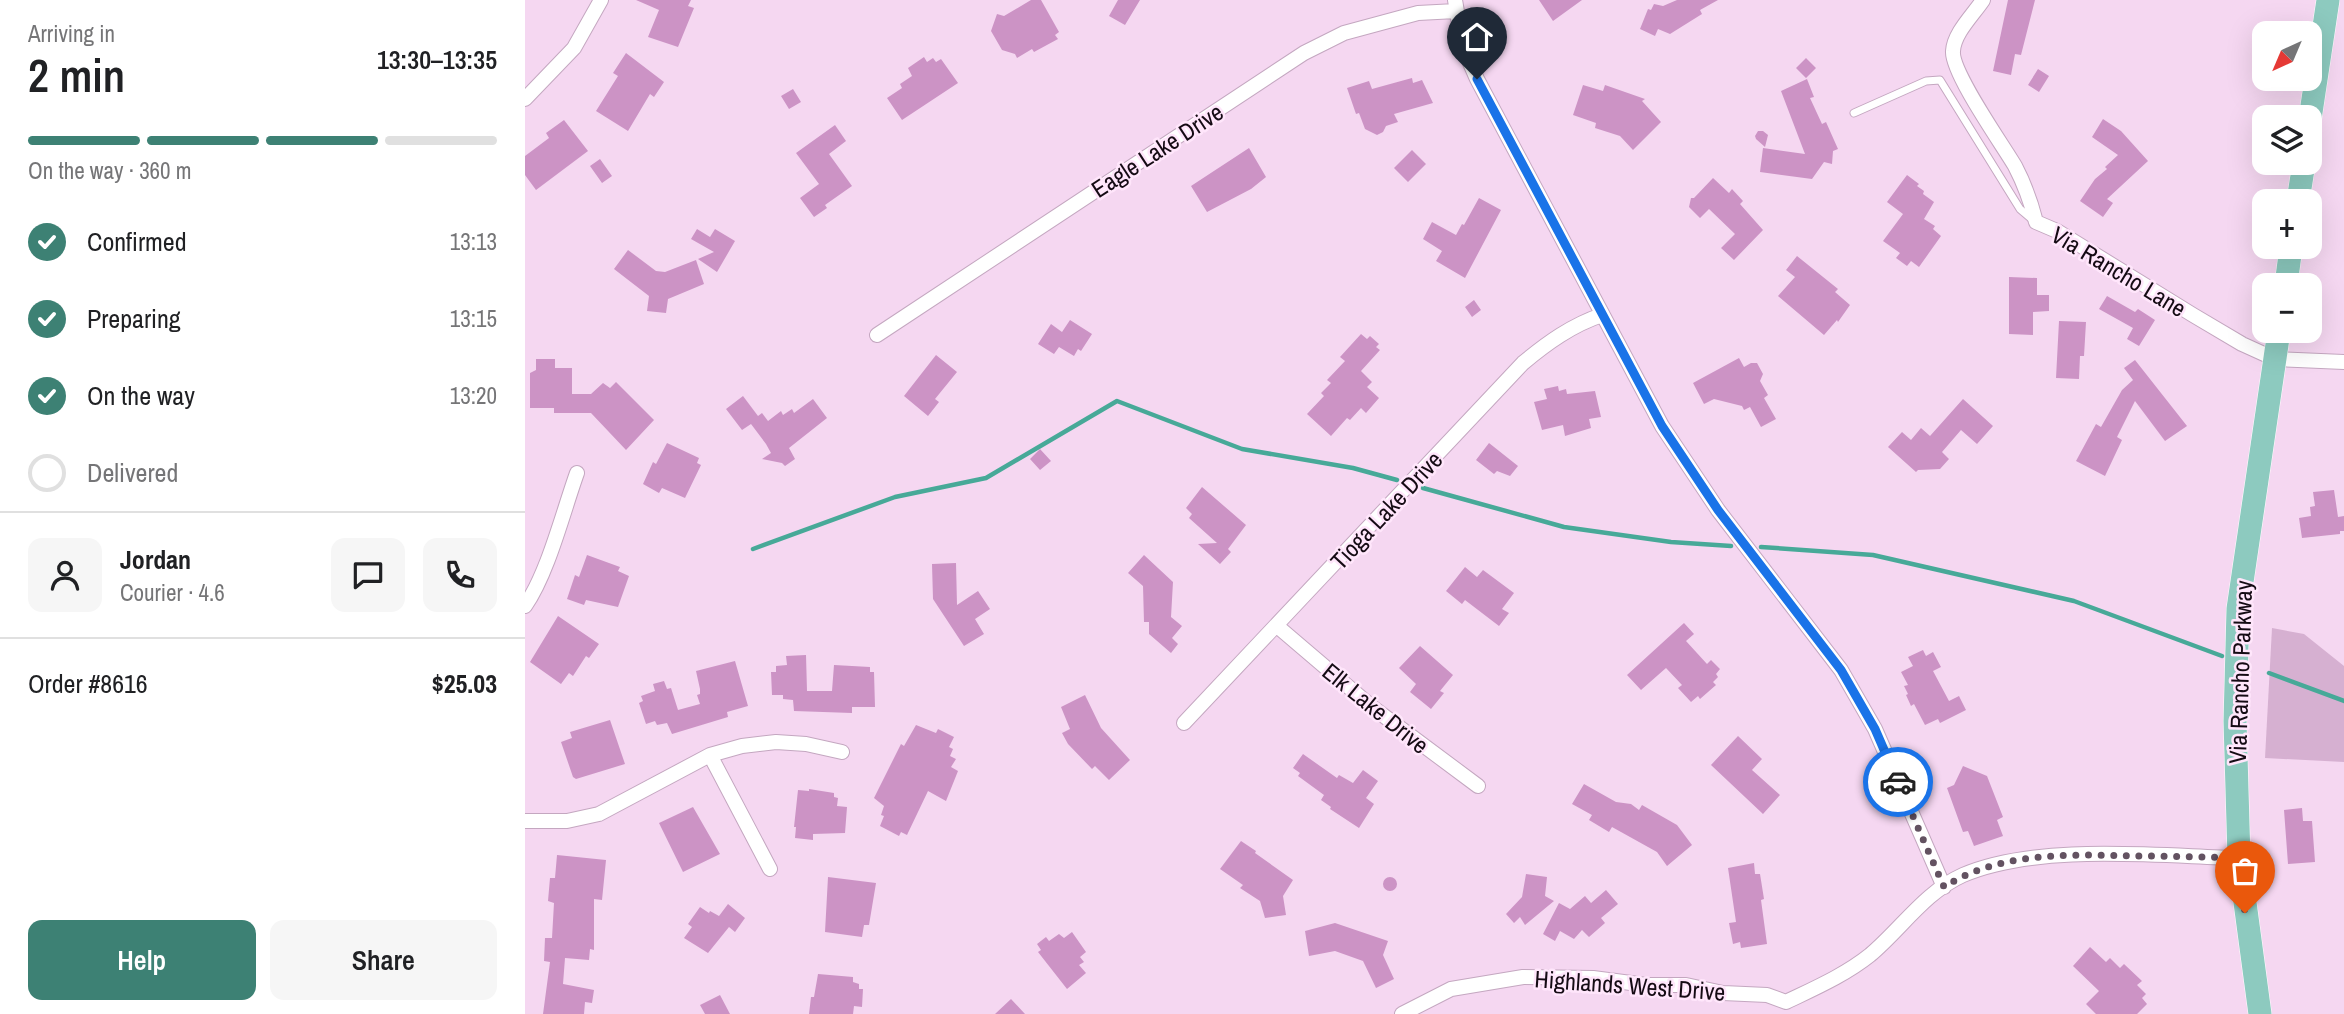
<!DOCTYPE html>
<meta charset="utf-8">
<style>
body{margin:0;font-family:"Archivo Narrow",sans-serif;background:#f6f6f6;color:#202124;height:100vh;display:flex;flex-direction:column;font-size:26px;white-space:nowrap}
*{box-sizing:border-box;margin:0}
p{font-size:23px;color:#757577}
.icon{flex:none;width:38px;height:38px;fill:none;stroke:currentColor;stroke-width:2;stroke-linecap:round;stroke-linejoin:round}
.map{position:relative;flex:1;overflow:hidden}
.drawer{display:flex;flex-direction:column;background:#fff;width:525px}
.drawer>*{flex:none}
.needle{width:46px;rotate:224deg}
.controls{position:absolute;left:1727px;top:21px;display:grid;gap:14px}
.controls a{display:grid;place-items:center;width:70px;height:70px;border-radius:14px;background:#fff;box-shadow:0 7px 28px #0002;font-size:35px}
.pin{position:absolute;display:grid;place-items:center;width:60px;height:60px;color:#fff;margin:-72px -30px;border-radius:50% 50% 50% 0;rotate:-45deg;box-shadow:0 0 7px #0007}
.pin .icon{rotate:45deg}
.courier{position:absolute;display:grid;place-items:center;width:70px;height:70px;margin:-35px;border:5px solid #1a73e8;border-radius:50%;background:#fff;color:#222;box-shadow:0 2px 9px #0007}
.summary em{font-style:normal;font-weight:600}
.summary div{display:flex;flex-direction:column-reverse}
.summary{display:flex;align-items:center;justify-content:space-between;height:119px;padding:0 28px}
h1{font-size:46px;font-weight:600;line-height:52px}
.bar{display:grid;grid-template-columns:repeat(4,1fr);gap:10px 7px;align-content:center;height:84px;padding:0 28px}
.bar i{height:9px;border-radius:5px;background:#e0e0e0}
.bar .selected{background:#3d8174}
.bar p{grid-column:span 4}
.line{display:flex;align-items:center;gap:18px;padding:0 28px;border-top:2px solid #e0e0e0}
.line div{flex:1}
.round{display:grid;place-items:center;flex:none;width:74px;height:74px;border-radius:14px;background:#f6f6f6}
ol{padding:0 28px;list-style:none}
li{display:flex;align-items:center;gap:21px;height:77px}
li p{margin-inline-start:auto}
li .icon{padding:7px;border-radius:50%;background:#3d8174;color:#fff;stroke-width:4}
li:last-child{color:#757577}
li i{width:38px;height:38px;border:4px solid #e0e0e0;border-radius:50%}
.primary-button{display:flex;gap:14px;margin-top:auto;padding:14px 28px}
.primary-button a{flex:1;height:80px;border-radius:14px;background:#3d8174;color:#fff;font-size:28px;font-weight:600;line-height:80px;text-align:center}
.primary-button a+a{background:#f6f6f6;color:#202124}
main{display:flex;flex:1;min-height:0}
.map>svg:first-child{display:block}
.green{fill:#d6b0d1}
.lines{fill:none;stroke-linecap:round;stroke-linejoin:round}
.stream{stroke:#47a998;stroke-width:4.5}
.building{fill:#cc93c5}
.lane-casing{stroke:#c4a7c0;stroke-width:9}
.street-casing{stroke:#c4a7c0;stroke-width:16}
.primary-casing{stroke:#fff;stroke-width:24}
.lane{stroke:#fff;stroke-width:7}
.street{stroke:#fff;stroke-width:14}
.primary{stroke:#8dcabf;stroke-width:23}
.done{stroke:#635261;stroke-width:7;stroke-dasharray:0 12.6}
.route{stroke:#1a73e8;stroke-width:9}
.labels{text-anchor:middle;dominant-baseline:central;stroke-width:5;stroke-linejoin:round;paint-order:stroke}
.street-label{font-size:24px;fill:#150b14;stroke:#ffe6fb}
</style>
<main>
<section class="drawer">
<div class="summary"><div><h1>2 min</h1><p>Arriving in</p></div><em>13:30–13:35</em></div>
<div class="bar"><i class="selected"></i><i class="selected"></i><i class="selected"></i><i></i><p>On the way · 360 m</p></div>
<ol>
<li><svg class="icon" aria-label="check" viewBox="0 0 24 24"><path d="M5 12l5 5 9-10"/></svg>Confirmed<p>13:13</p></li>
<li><svg class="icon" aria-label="check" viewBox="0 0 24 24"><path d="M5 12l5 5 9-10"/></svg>Preparing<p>13:15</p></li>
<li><svg class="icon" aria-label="check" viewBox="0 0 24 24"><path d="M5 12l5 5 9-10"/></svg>On the way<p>13:20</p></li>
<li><i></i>Delivered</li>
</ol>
<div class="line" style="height:126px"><a class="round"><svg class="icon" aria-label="person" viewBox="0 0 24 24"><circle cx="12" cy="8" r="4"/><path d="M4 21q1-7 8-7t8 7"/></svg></a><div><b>Jordan</b><p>Courier · 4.6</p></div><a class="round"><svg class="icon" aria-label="chat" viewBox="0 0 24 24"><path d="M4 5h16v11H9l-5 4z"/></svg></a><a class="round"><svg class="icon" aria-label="phone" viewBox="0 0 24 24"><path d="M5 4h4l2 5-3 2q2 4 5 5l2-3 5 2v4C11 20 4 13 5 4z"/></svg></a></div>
<div class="line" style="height:91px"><div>Order #8616</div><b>$25.03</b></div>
<div class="primary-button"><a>Help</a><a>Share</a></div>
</section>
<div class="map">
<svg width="1819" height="1014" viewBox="0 0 1819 1014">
<rect width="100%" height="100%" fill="#f5d7f1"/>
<!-- green -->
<path class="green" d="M1747,628l32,6 40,32v96l-79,-4z"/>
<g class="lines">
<!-- stream -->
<path class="stream" d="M898,488l141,39 107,15 60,4
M1236,547l112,8 201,46 148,55
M228,549l142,-52 91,-19 131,-77 125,48 111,19 44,12
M1744,673l75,28"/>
</g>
<!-- building -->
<path class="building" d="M111,0h55l-3,6 6,2 -16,39 -30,-10 11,-27z
M506,0h10l18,32 -4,3 3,4 -24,13 -2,-3 -15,9 -2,-4 -13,-4 -11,-19 6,-17 7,2z
M593,0h22l-15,25 -16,-9z
M1014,0h43l-29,21z
M1152,0h41l-18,10 2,4 -32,20 -12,-5 -3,7 -15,-7 8,-20 3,1 3,-6 9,2z
M1483,0h27l-14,55 -6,-1 -4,21 -18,-4z
M101,53l38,29 -10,15 -4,-3 -22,37 -32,-20 22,-35 -5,-3z
M399,57l3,5 6,-4 3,4 5,-3 17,24 -56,37 -15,-22 15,-10 -2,-4 12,-8 -4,-8z
M1281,58l10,10 -10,10 -10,-10z
M1513,69l11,7 -10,16 -11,-7z
M887,78l1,5 9,-3 11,23 -39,11 4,8 -12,4 -3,6 -6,3 -12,-6 -6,-16 -3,1 -9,-26 22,-7 3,8z
M1282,79l7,18 -4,1 12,26 4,-2 12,27 -5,2 -1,13 -8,-2 -12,17 -52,-7 3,-24 42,6 -24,-63z
M1058,85l20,6 2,-6 40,14 -3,2 19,21 -28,28 -13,-14 -25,-8 1,-5 -23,-8z
M268,89l8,13 -12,7 -8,-13z
M1578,119l18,12 27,30 -41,38 6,4 -10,14 -23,-16 15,-22 12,-10 -2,-2 13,-12 -26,-18z
M39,120l24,31 -52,39 -11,-15v-19l24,-18 -3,-5z
M310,125l11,16 -17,13 23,32 -27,19 2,3 -13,9 -14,-19 19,-14 -23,-31z
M1233,131h5l5,4 -3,12 -9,-8 -1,-3z
M724,148l17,29 -15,12 -44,23 -16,-26z
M887,150l14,14 -18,18 -14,-14z
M75,159l12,17 -10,7 -12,-17z
M1382,175l12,9 -2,2 7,5 -1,3 11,8 -10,17 11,7 -2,3 8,7 -22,31 -8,-6 -4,5 -11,-8 4,-5 -17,-12 20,-27 -16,-12z
M1188,178l16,15 3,-4 11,12 -3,3 23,26 -29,30 -13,-12 14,-14 -26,-25 -9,9 -11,-11 2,-9h3z
M954,198l22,12 -36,68 -29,-17 6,-10 -19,-12 9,-17 24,13 6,-11 2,1z
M172,229l13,8 5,-8 20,12 -18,31 -19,-13 16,-7 -23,-13z
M103,250l28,21 9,1 31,-12 8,24 -36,15 -2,14 -19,-2 2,-15 -35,-27z
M1272,256l41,33 -3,3 15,13 -12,17 -1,-2 -13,15 -46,-39 17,-19 -9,-7z
M1484,277l28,1v17h12v16l-16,1v23l-24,-1z
M1582,296l28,16 3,-3 17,11 -16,26 -12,-7 6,-11 -34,-19z
M949,300l7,10 -9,7 -7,-10z
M545,320l22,14 -11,17 -3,-2 -4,7 -15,-9 -5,7 -16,-10 13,-20 11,8z
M1534,321l27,1 -2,34h-4l-1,23 -23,-1z
M836,334l6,5 3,-3 9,8 -3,3 4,3 -19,21 11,11 -5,5 12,11 -13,15 -5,-5 -11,12 -3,-2 -16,18 -24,-22 17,-18 -3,-3 10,-10 -4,-3 18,-19 -5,-4z
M411,355l21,17 -22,27 4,3 -11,14 -24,-20z
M1214,358l5,9 7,-4h6l6,11 -3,7 8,14 -4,3 12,21 -15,8 -11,-20 -6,3 -2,-4 -28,-7 -10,5 -11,-21z
M11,359h19v9h17v26h19l12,-11 7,5 6,-6 38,38 -28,30 -35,-37h-37v-5h-24v-35l6,-3z
M1610,360l52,66 -22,15 -30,-40 -18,36 5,3 -17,36 -29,-15 20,-37 5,3 21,-37 11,-10 -9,-12z
M1033,386l1,5 7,-2 1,5 28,-3 6,26 -12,2 2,9 -26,8 -2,-11 -21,5 -8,-28 13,-3 -3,-10z
M218,396l15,20 4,-3 6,8 13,-10 2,4 9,-6 2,4 19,-14 14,19 -38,30 6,11 -10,7 -3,-3 -20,-4 9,-6 -5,-9 -15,-20 -9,6 -16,-21z
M1438,399l30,27 -16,18 -16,-14 -19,22 7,7 -9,10 -22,1 -2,2 -28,-25 14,-15 9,8 10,-12 9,8z
M142,443l32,15 -2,5 4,2 -16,33 -23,-10 -3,5 -16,-9 10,-22 3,2z
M964,443l29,23 -8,10 -13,-5 -3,3 -18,-14z
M515,449l11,12 -11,9 -10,-11z
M677,487l44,38 -18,24 3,3 -11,12 -22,-20 19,-1 -28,-25 3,-4 -6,-6z
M1809,490l4,27 6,-1v15h-4v3l-38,4 -3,-20 12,-2 -1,-9 5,-1 -2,-14z
M62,555l33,12 -2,4 11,5 -11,31 -32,-7 -2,5 -17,-6 8,-24 4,2z
M619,555l29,27 -2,35 11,9 -10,12 6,6 -7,9 -22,-19v-12h-5l-1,-36 -15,-13z
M431,563l1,42 21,-14 12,18 -15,10 9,15 -20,12 -31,-47 -1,-35z
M940,567l12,10 6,-7 31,23 -12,16 7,4 -10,13 -34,-26 -3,4 -16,-13z
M33,616l41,28 -10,14 -3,-2 -13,20 -4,-3 -8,11 -31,-22z
M1159,623l10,11 -8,7 21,23 4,-4 9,9 -4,5 2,3 -5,5 3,3 -16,14 -2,-3 -7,6 -13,-14 4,-3 -16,-17 -25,22 -14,-15z
M895,646l33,29 -13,16 4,2 -13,16 -21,-17 6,-8 -17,-16z
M1398,650l3,6 7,-4 8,15 -8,4 16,30 10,-5 7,14 -26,13 -2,-4 -13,6 -11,-21 -3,2 -5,-11 2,-1 -4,-8 4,-1 -7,-13 12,-6 -5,-9z
M281,655l1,36h25l2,-26 36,2v5h4l1,35h-23v6l-58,-2 -1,-11 -10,-1v-4h-11l-1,-23h5v-6l11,-1 -1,-9z
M210,661l13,45 -21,6 1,5 -56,17 -5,-11 -10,2 -2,-4 -9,3 -7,-21 4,-2 -2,-5 14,-5 -2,-7 11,-3 3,8 4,-1 7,22 22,-6 -3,-9 3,-1v-5l-4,-18z
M560,695l16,33 29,32 -21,20 -14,-14 -3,3 -24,-25 -6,-11 8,-4 -9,-22z
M85,720l15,44 -49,15 -3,-2 -12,-35 11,-4 -2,-6z
M391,725l20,8 2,-4 16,8 -5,10 4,2 -3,7 6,3 -5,8 7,4 -12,30 -18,-10 -21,44 -6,-3 -2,4 -19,-10 4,-10 -3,-1 3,-9 -10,-8 27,-54 3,2z
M1213,736l24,23 -10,11 28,25 -17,19 -52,-49z
M778,754l34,24 2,-3 14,8 10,-13 15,11 -12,17 8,6 -15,24 -29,-19 1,-2 -10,-7 3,-5 -26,-19 2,-3 -7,-5z
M1438,766l24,10 16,41 -6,3 6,16 -29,10 -6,-15 -5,1 -16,-44 7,-3z
M1059,784l32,18 15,2 8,6 3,-5 35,20 15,20 -25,21 -10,-14 -45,-25 -3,5 -20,-12 3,-5 -20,-11z
M284,789l25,4v4l4,1 -1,8 10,1 -2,26 -32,1v6l-18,-2 1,-11h-2l4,-37 11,1z
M168,807l27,47 -37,18 -24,-49z
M1777,808l1,13h9l3,41 -27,2 -4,-54z
M716,841l15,10 -1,2 38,27 -10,16 3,19 -21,3 -5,-17 -20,-13 3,-3 -23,-16z
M32,855l49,5 -4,40 -8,-1v51l-4,-1 -1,11 -24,-2 -2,26 31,6 -2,13 -7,-1 -1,12h-41l7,-52 -6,-1 1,-23h7l2,-35 -6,-2 2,-23h5z
M1229,863l1,11h5l4,25 -3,1 6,44 -26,4 -1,-6 -7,2 -4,-21 7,-1 -8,-54z
M1001,874l21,3 -2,19 9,5 -29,24 -5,-8 -6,6 -8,-9 16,-17z
M303,877l48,6 -7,42h-5l-2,12 -37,-5z
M858 884a7 7 0 1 1 14 0a7 7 0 1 1-14 0Z
M1081,890l12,14 -17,14 4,5 -16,14 -7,-7 -8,9 -14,-8 -5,10 -12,-7 16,-31 11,6 15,-13 6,7z
M203,904l17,14 -10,14 -6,-5 -21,26 -24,-15 8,-11 -4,-3 12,-17 9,6 1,-2 9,5z
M810,923l53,18 -5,14 11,24 -18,9 -13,-27 -28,-10 -26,5 -4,-25z
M547,932l14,20 -6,5 4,5 -5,3 7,8 -19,16 -29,-37 3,-2 -4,-6 9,-7 3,4 10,-7 5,4z
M1565,947l16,15 4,-4 10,10 4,-4 18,17 -5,4 9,9 -4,4 5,6 -10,10h-41l-10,-10 13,-13 -26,-25z
M293,974l35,3v5l6,2v5h4l-1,18 -8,-1 -1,8h-44l2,-17h3z
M195,995l10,19h-25l-5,-9z
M486,999l14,15h-30z"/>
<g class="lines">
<!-- lane casing -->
<g class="lane-casing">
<path id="lane" d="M1329,113l72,-32 14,-1 80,129 13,11"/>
</g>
<!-- street casing -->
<g class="street-casing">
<path id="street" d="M930,0l8,47 14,32 185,347 56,84 123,160 34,59 69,158
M1458,0c-10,15 -29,33 -30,51 -2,21 49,93 62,115 10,19 16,36 21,56l21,9 136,84 49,29 33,15 69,3
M0,99l49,-51 27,-48
M352,335l427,-282 40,-20 74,-20 38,-2
M0,606c23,-33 38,-94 52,-133
M752,626l95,81 106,79
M659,723l339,-360c24,-20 49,-38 79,-48
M185,755l60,114
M0,821h42l32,-7 111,-59 32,-9 34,-4 30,2 36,8
M877,1014l49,-25 72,-12 70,1 53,7h40l37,8 44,2 19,7c29,-14 59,-27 84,-47 31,-26 55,-63 93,-80 75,-32 194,-19 276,-17"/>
</g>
<!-- primary casing -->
<g class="primary-casing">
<path id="primary" d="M1785,119l18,-119
M1773,201l6,-38
M1761,285l5,-38
M1735,1014l-21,-156 -4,-137 3,-112 41,-278"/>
</g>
<!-- lane -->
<use href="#lane" class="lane"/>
<!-- street -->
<use href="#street" class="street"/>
<!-- primary -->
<use href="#primary" class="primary"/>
</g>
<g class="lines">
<!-- done -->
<path class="done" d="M1373,782l46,105c55,-35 124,-33 187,-31 36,0 72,1 107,2l7,55"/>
<!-- route -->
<path class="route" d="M952,79l185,347 56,84 123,160 34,59 23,53"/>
</g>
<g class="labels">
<!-- street labels -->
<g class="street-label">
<text transform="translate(632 150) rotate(-33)">Eagle Lake Drive</text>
<text transform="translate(1594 271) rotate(31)">Via Rancho Lane</text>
<text transform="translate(861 510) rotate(-47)">Tioga Lake Drive</text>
<text transform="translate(1715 672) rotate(-88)">Via Rancho Parkway</text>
<text transform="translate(851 708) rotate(39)">Elk Lake Drive</text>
<text transform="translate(1105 985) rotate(4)">Highlands West Drive</text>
</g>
</g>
</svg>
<div class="controls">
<a><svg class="needle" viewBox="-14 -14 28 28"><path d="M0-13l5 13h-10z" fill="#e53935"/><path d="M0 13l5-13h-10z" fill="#757577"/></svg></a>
<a><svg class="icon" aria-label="layers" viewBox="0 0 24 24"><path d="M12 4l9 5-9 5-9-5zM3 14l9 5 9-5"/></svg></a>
<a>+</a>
<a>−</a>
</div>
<div class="pin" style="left:1720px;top:913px;background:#ea580c"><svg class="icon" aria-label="bag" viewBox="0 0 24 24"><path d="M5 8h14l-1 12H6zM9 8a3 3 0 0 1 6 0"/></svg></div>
<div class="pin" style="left:952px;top:79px;background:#1f2937"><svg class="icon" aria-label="home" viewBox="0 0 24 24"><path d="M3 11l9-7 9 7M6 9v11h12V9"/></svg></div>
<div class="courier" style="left:1373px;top:782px"><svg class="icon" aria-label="car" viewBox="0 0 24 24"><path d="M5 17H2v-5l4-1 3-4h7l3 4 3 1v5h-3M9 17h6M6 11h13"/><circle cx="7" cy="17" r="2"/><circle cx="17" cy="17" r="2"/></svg></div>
</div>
</main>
